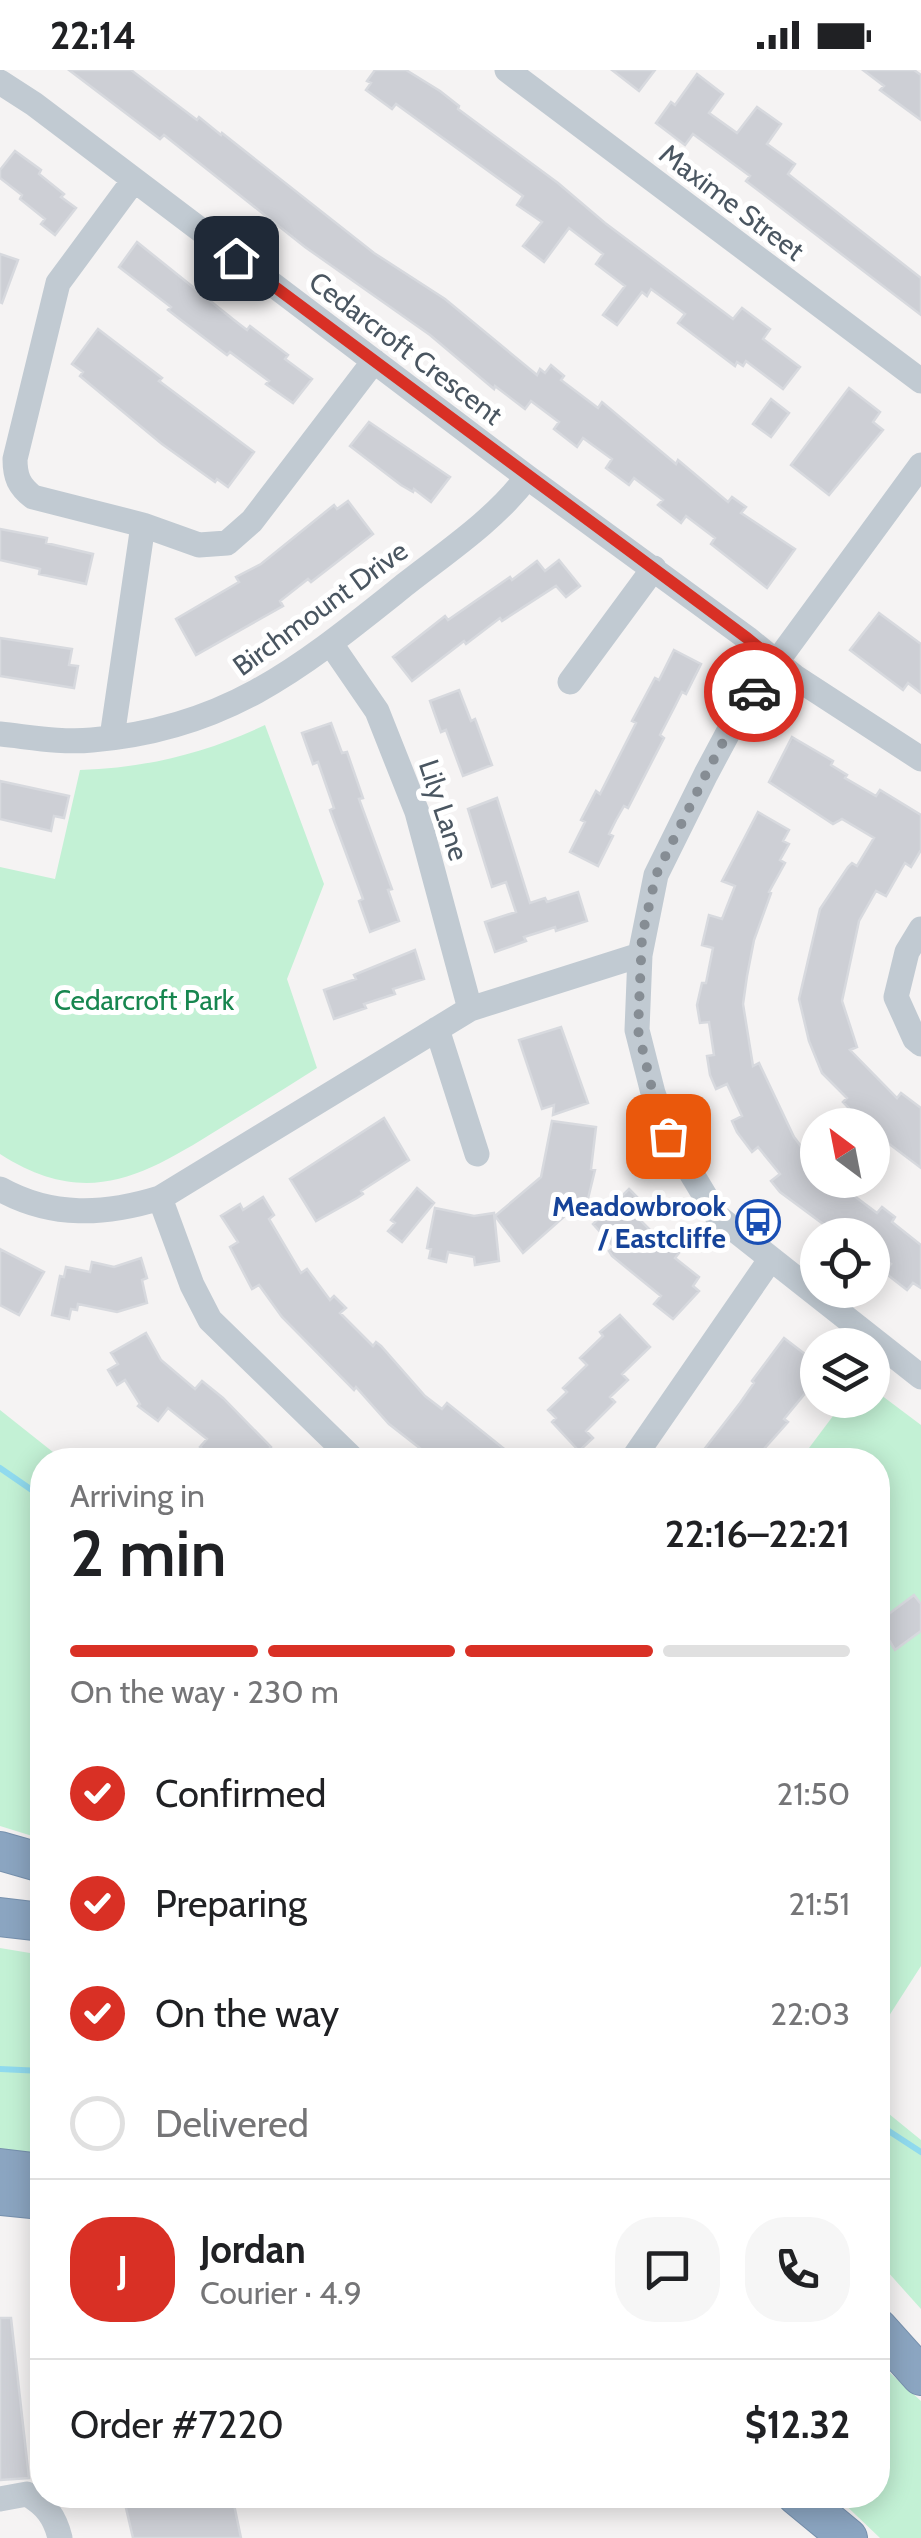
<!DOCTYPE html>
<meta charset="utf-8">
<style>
body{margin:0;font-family:Cabin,sans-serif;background:#f6f6f6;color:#202124;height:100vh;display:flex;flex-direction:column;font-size:38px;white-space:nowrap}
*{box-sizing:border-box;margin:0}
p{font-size:32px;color:#757577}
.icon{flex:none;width:55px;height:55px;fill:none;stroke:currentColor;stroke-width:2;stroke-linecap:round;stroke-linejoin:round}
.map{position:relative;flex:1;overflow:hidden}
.sheet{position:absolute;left:30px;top:1378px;width:860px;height:1060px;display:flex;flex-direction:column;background:#fff;border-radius:40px;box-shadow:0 5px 25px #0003}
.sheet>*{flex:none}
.needle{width:65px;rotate:328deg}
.controls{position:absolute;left:800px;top:1038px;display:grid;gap:20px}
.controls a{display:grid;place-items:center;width:90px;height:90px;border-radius:50%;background:#fff;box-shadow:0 5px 25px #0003;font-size:50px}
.pin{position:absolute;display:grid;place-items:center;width:85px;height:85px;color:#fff;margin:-42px;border-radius:20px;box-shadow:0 5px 15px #0006}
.courier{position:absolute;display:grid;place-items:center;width:100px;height:100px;margin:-50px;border:8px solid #d93025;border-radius:50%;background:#fff;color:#222;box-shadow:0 2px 12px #0007}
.headline em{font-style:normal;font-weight:600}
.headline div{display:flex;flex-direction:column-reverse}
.headline{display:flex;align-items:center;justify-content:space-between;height:170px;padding:0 40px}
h1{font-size:65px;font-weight:600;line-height:75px}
.bar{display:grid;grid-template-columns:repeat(4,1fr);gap:15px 10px;align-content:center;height:120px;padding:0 40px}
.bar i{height:12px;border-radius:8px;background:#e0e0e0}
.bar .active{background:#d93025}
.bar p{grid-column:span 4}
.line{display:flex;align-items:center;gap:25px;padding:0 40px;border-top:2px solid #e0e0e0}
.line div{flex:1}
.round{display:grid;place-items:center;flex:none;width:105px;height:105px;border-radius:40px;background:#f6f6f6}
ol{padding:0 40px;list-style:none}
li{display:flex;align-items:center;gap:30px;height:110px}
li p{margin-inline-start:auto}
li .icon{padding:10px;border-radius:50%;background:#d93025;color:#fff;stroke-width:4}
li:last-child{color:#757577}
li i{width:55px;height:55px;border:5px solid #e0e0e0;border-radius:50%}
.status{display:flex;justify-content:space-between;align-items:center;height:70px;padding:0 50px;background:#fff;direction:ltr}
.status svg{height:28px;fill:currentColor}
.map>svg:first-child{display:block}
.green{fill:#c3f1d5}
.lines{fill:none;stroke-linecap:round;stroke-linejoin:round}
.stream{stroke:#90daee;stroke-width:6}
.building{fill:#cdcfd5;stroke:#d7d9de;stroke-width:2.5}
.highway-casing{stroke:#7690ad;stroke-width:40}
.minor{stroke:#c1cad2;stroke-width:25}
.highway{stroke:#8ba5c1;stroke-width:38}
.done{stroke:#868d94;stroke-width:10;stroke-dasharray:0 18}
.route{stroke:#d93025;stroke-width:12}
.labels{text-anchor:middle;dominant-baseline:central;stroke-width:10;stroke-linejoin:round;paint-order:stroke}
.street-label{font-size:28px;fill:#4a5661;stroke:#fff}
.park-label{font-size:28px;fill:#17864f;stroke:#fff}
.transit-label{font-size:28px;font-weight:bold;fill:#164399;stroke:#fff;text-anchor:end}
</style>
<div class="status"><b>22:14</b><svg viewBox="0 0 49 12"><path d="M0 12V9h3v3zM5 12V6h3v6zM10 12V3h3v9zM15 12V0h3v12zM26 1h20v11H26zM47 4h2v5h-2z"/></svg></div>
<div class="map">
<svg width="921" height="2468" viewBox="0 0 921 2468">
<rect width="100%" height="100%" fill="#f5f3f3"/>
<!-- green -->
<path class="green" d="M265,655l59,159 -37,95 30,89c-33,21 -65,41 -98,61 -77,48 -133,80 -219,25v-287l55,12 25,-109c66,-2 126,-17 185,-45z
M873,1319l48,36v541l-43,67v-573h-78l45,-60h27z
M0,1340l63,50h-21v379l-42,-13z
M0,1878l42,7v201l-42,-7z
M878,2035l43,35v169l-43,-48z
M878,2292l43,39v137h-41l-45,-43h43z"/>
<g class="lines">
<!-- stream -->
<path class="stream" d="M0,1398l42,29
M0,1999l42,2
M878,2054l43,28"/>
</g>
<!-- building -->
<path class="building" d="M69,0h62l66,50 2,-3 22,18 1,-2 152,120 71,46 92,76 3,-6 5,4 6,-8 13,11 -3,4 37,28 4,-6 74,62 2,-4 50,42 4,-5 14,10 -5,6 54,36 -28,39 -56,-44 4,-6 -29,-22 -5,7 -23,-18 5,-5 -29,-22 -5,7 -23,-17 6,-9 -29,-21 -6,9 -23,-18 5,-7 -28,-21 -6,8 -30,-23 -1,3 -64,-54 -125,-88 -141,-112 -4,4z
M375,0h31l34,21 19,15 -1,3 100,74 47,40 128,96 9,-11 28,21 -7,10 37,28 -17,22 -37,-28 -3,5 -6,-4 -2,4 -57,-43 7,-9 -34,-25 -4,7 -5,-4 -25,33 -14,-10 22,-29 -29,-22 7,-10 -34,-26 -25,34 -21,-16 19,-24 -25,-17 6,-9 -127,-92 -4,5 -26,-19 5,-7 -4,-2z
M612,0h43l-16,21z
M863,0h51l7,5v45l-41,-30 4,-4z
M697,4l26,20 -14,19 28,20 20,-26 24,17 -14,20 28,20 -7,10 133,104v37l-175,-134 4,-5 -57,-42 -8,11 -29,-22 15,-21 4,3z
M15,81l26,19 -2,4 25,20 -3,3 15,11 -21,27 -14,-11 4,-5 -25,-20 2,-4 -22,-17v-8z
M137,172l97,78 13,10 3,-4 38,29 -3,4 27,20 -19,24 -27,-19 3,-3 -39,-29 -3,3 -46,-35 -13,-10 3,-3 -52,-40z
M0,184l18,6 -16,43 -2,-1z
M98,259l64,49 -3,3 95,71 -26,35 -11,-8 -2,3 -53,-38 -82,-68 3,-4 -11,-8z
M849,318l31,24 -7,10 10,8 -54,65 -38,-30z
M771,329l18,14 -18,24 -18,-13z
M369,352l81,55 -19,25 -17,-13 -1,3 -12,-7 -51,-39z
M348,431l25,33 -62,48 -3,-3 -28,22 3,5 -87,49 -20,-36 63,-37 -3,-5 25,-13 73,-59 3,4z
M0,459l47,9 -1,5 47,11 -7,30 -47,-10 1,-5 -40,-9z
M559,490l21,26 -14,11 -10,-11 -54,35 -2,-3 -34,26 -2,-3 -52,40 -19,-24 52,-41 3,4 62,-43 2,3 25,-19 8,10z
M879,543l42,31v49l-13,-10 -5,7 -53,-40z
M0,568l72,11 -3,16 9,1 -4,22 -74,-12z
M674,580l27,14 -15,30 -4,-2 -7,14 -15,29 4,3 -36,70 -4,-2 -8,14 -7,14 4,2 -15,30 -28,-14 15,-30 -4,-2 15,-29 4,3 36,-71 -4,-2 23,-43 4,2z
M459,620l12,31 4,-2 17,46 -29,11 -17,-46 -5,2 -11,-31z
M331,653l11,30 5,-1 16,46 -4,1 33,90 -4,1 11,31 -29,11 -11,-31 4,-2 -33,-89 4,-2 -16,-46 -5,2 -11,-31z
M792,667l41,24 -2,4 16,10 -2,3 31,18 4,-6 41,25v35l-10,17 -6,-4 -19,33 -10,-5 -17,30 -17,80 15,46 -7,3 47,48 4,-5 20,15v60l-49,-37v-6h-7l-22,-23 4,-4 -25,-25 -13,-32 -10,-42 21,-90 28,-42 4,-4 5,3 17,-28 -32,-19 -9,5 -64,-42z
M0,711l69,15 -5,22 -10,-2 -3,15 -51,-12z
M497,728l33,105 15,-5 2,4 31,-10 9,29 -31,10 -1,-4 -15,5 -16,5 2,4 -31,11 -10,-30 31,-10 -10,-30 -14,5 -24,-78z
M758,742l31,18 -6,11 6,3 -9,16 5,3 -16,29 2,1 -17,47 -7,36 -4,28 10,62 6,-3 35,74 24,32v11h15l44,33 5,-6 13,10 -3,5 29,23v43l-8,-5 -6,7 -23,-18 7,-8 -19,-13v-16h-34l-58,-43 -9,-11 9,-7 -22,-27 -6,5 -15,-20 -5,-11 10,-5 -15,-32 -11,5 -6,-14 -3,-19 7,-1 -5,-33 -9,1 -3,-18 5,-22h4l7,-35 -11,-3 7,-30 13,4 13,-33 -13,-5z
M415,880l9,29 -31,10 2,5 -31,10 2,4 -32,11 -10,-29 32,-11 -2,-4z
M561,957l27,76 -35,12 1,-10 -12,4 -23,-69z
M384,1048l25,42 -48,31 2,3 -6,4 -41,23 -26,-42z
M552,1051l44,6 -5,42 4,1 -11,45 -8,-9 -53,47 -28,-37 46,-39z
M417,1118l17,15 -32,39 -14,-11 7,-8 -4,-3z
M629,1119l13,13 -7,7 6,7 -3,2 26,26 1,-2 14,11 -4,5 24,19 -6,9 6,5 -26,28 -19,-15 7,-8 -49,-40 -3,-5 5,-4 -21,-23z
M263,1127l11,18 -5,4 32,54 6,-4 23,31 4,-4 12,12 -6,5 33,33 3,-4 5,4 44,50 17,13 5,-6 71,57h-83l-46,-36 -33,-37 -2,3 -72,-73 -23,-32 -7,4 -22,-42 8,-5 -17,-26 19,-12 3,6z
M435,1138l39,8 20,-3 5,48 -24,4 -1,-8 -26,-5 -2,10 -17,-4 2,-9 -4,-1z
M0,1179l44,23 -25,43 -19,-10z
M141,1188l6,20 -5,2 5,23 -30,9 -39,-8 -1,6 -6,-1 -2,10 -17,-4 8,-39 4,1 2,-10 24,5 2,-10 22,5z
M620,1245l30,32 -28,27 6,6 -18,17 5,5 -29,29 7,7 -14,13 -27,-29 4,-4 -8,-8 19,-18 -4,-4 24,-23 -7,-7 23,-22 -3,-4z
M146,1263l15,27 34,29 7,-8 21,17 48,49 -13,13h-43l-15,-13 7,-8 -39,-31 -10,13 -20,-15 2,-2 -15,-24 -8,5 -9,-15 10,-6 -7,-11z
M784,1268l34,26v9l-11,18 -23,28 4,3 -34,38h-58l44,-57 14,-20 -2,-2z
M914,1525l7,9v27l-26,19 -17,-28z
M0,2248h11l18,160 -29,2z
M123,2425h109l9,43h-108z"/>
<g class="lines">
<!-- highway casing -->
<g class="highway-casing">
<path id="highway" d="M0,1781l42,12
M0,1847l42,5
M0,2098l42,5
M0,2126l42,4
M878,2258l43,48
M796,2425l52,43"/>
</g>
<!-- minor -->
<path class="minor" d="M507,0l414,311
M0,12l34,22 493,373 220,161 48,39 126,82
M134,110l-76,103 -43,176c0,18 4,27 18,38l110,28 56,20 28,-2 25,-22 122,-160
M921,395l-184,251 -31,58 -50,101 -16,80 -3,75 16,63 16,43 48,80 204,161
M331,574l46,67 40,101 53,197
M570,612l84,-114
M0,664c30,3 61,9 92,6 137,-11 212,-75 315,-157 41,-32 89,-64 120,-106
M112,667l31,-212
M921,859l-14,23 -11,45 19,42 6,5
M437,959l40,125
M0,1119c52,29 105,26 160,9l310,-189 170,-54
M160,1128l32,87 18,35 144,140
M632,1390l138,-200
M0,2429l27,-5c19,11 28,23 33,44"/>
<!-- highway -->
<use href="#highway" class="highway"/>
</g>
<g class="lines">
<!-- done -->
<path class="done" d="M668,1066l-15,-43 -15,-63 4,-94 14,-61 50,-101 31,-58 17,-24"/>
<!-- route -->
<path class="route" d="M236,188l511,380 29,24 -22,30"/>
</g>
<!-- icons -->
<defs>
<g id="bus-ring" transform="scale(2.25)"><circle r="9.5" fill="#fff" stroke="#1a4fb4" stroke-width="1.5"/><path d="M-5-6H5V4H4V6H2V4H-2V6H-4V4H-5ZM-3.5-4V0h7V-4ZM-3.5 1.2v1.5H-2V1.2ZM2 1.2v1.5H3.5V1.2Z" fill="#1a4fb4"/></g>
</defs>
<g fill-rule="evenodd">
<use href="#bus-ring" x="758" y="1152"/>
</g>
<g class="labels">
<!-- street labels -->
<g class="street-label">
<text transform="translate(732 132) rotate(37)">Maxime Street</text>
<text transform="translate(406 278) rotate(37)">Cedarcroft Crescent</text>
<text transform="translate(320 538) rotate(-36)">Birchmount Drive</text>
<text transform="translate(444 740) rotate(72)">Lily Lane</text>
</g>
<!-- park labels -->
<g class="park-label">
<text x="144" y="930">Cedarcroft Park</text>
</g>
<!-- transit labels -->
<g class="transit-label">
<text x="726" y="1136">Meadowbrook<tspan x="726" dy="32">/ Eastcliffe</tspan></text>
</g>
</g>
</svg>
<div class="controls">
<a><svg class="needle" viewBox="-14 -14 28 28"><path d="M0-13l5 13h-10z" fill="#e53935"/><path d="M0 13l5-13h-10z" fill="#757577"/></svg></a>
<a><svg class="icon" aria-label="locate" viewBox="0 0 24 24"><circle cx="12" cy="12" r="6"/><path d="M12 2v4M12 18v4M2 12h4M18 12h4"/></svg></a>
<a><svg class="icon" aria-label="layers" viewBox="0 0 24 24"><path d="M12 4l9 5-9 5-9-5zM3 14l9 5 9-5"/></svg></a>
</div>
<div class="pin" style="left:668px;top:1066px;background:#ea580c"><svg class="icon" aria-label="bag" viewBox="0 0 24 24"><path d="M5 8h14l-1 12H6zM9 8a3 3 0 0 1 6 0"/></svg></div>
<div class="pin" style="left:236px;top:188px;background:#1f2937"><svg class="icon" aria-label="home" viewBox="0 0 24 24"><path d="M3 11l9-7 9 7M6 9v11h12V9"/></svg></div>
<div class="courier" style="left:754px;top:622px"><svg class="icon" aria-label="car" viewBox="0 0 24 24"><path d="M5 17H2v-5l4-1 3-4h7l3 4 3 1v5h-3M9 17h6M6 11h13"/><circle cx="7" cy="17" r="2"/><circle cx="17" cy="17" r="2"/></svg></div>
<section class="sheet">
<div class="headline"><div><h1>2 min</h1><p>Arriving in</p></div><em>22:16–22:21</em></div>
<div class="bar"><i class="active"></i><i class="active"></i><i class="active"></i><i></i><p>On the way · 230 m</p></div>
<ol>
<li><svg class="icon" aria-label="check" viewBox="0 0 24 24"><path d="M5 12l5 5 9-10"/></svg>Confirmed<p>21:50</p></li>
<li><svg class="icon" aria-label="check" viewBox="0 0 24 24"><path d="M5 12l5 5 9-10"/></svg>Preparing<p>21:51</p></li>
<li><svg class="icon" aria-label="check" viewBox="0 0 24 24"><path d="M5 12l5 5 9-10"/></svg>On the way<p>22:03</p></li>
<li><i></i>Delivered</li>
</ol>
<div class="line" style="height:180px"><b class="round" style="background:#d93025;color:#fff">J</b><div><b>Jordan</b><p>Courier · 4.9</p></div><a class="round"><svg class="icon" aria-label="chat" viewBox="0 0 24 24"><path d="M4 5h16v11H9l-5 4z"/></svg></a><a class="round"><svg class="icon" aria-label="phone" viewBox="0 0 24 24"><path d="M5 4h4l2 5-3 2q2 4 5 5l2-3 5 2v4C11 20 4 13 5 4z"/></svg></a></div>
<div class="line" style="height:130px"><div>Order #7220</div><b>$12.32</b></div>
</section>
</div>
